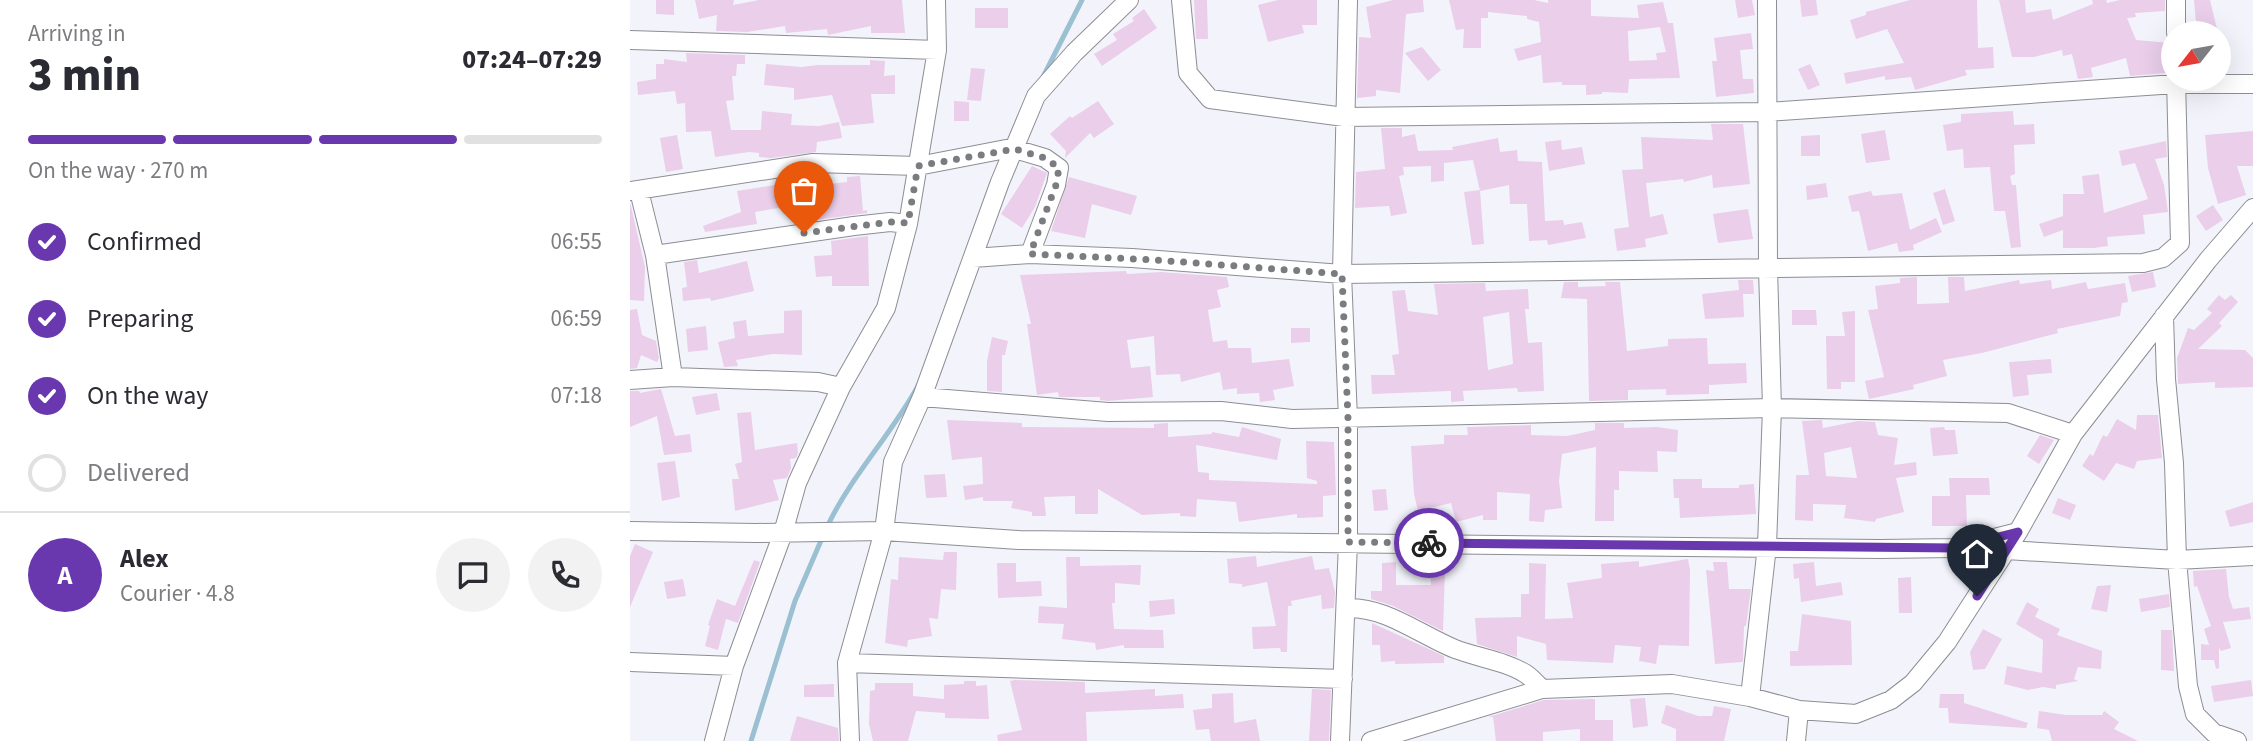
<!DOCTYPE html>
<meta charset="utf-8">
<style>
body{margin:0;font-family:"Source Sans 3",sans-serif;background:#f2f2f3;color:#2b2b33;height:100vh;display:flex;flex-direction:column;font-size:26px;white-space:nowrap}
*{box-sizing:border-box;margin:0}
p{font-size:23px;color:#7c7c81}
.icon{flex:none;width:38px;height:38px;fill:none;stroke:currentColor;stroke-width:2;stroke-linecap:round;stroke-linejoin:round}
.map{position:relative;flex:1;overflow:hidden}
.drawer{display:flex;flex-direction:column;background:#fff;width:630px}
.drawer>*{flex:none}
.needle{width:46px;rotate:239deg}
.buttons{position:absolute;left:1531px;top:21px;display:grid;gap:14px}
.buttons a{display:grid;place-items:center;width:70px;height:70px;border-radius:50%;background:#fff;box-shadow:0 7px 28px #0002;font-size:35px}
.pin{position:absolute;display:grid;place-items:center;width:60px;height:60px;color:#fff;margin:-72px -30px;border-radius:50% 50% 50% 0;rotate:-45deg;box-shadow:0 0 7px #0007}
.pin .icon{rotate:45deg}
.courier{position:absolute;display:grid;place-items:center;width:70px;height:70px;margin:-35px;border:5px solid #6937ae;border-radius:50%;background:#fff;color:#222;box-shadow:0 2px 9px #0007}
.overview em{font-style:normal;font-weight:800}
.overview div{display:flex;flex-direction:column-reverse}
.overview{display:flex;align-items:center;justify-content:space-between;height:119px;padding:0 28px}
h1{font-size:46px;font-weight:800;line-height:52px}
.bar{display:grid;grid-template-columns:repeat(4,1fr);gap:10px 7px;align-content:center;height:84px;padding:0 28px}
.bar i{height:9px;border-radius:5px;background:#e1e1e2}
.bar .current{background:#6937ae}
.bar p{grid-column:span 4}
.line{display:flex;align-items:center;gap:18px;padding:0 28px;border-top:2px solid #e1e1e2}
.line div{flex:1}
.round{display:grid;place-items:center;flex:none;width:74px;height:74px;border-radius:37px;background:#f2f2f3}
ol{padding:0 28px;list-style:none}
li{display:flex;align-items:center;gap:21px;height:77px}
li p{margin-inline-start:auto}
li .icon{padding:7px;border-radius:50%;background:#6937ae;color:#fff;stroke-width:4}
li:last-child{color:#7c7c81}
li i{width:38px;height:38px;border:4px solid #e1e1e2;border-radius:50%}
main{display:flex;flex:1;min-height:0}
.map>svg:first-child{display:block}
.lines{fill:none;stroke-linecap:round;stroke-linejoin:round}
.stream{stroke:#9ac0d2;stroke-width:5}
.building{fill:#eaceea;fill-rule:evenodd}
.minor-casing{stroke:#8d8e94;stroke-width:20}
.minor{stroke:#fff;stroke-width:18}
.done{stroke:#7b7c80;stroke-width:7;stroke-dasharray:0 12.6}
.route{stroke:#6937ae;stroke-width:9}
</style>
<main>
<section class="drawer">
<div class="overview"><div><h1>3 min</h1><p>Arriving in</p></div><em>07:24–07:29</em></div>
<div class="bar"><i class="current"></i><i class="current"></i><i class="current"></i><i></i><p>On the way · 270 m</p></div>
<ol>
<li><svg class="icon" aria-label="check" viewBox="0 0 24 24"><path d="M5 12l5 5 9-10"/></svg>Confirmed<p>06:55</p></li>
<li><svg class="icon" aria-label="check" viewBox="0 0 24 24"><path d="M5 12l5 5 9-10"/></svg>Preparing<p>06:59</p></li>
<li><svg class="icon" aria-label="check" viewBox="0 0 24 24"><path d="M5 12l5 5 9-10"/></svg>On the way<p>07:18</p></li>
<li><i></i>Delivered</li>
</ol>
<div class="line" style="height:126px"><b class="round" style="background:#6937ae;color:#fff">A</b><div><b>Alex</b><p>Courier · 4.8</p></div><a class="round"><svg class="icon" aria-label="chat" viewBox="0 0 24 24"><path d="M4 5h16v11H9l-5 4z"/></svg></a><a class="round"><svg class="icon" aria-label="phone" viewBox="0 0 24 24"><path d="M5 4h4l2 5-3 2q2 4 5 5l2-3 5 2v4C11 20 4 13 5 4z"/></svg></a></div>
</section>
<div class="map">
<svg width="1623" height="741" viewBox="0 0 1623 741">
<rect width="100%" height="100%" fill="#f3f4fb"/>
<g class="lines">
<!-- stream -->
<path class="stream" d="M413,77l39,-77
M197,527c24,-51 64,-92 91,-141
M121,741l44,-140 28,-65"/>
</g>
<!-- building -->
<path class="building" d="M26,0h18v15l-18,-1z
M65,0h39l-1,5 26,-5h143l3,33h-34v-7l-43,9 -1,-6 -41,4 -1,-7 -38,6 -31,-1 1,-16 -18,4z
M564,0h13l1,39h-12z
M648,0h39v25h-15l2,8 -36,9 -10,-37z
M763,0h30l1,12 -18,2 -6,79 -24,-3v6l-19,2 2,-61 12,1 -5,-31z
M819,0h85l14,3v-3h43v16l48,2 -2,-13 26,-3 5,21h5l7,55 -51,1 -1,14 -26,-1v2l-16,1v-10h-24v-3l-19,1 -2,-28 -23,6 -4,-12 27,-7 -2,-20 -12,-3v-3l-39,-4v6h-7v30h-18l1,-19 -8,1zM1030,27l6,25 -10,1 1,7 -28,1 -1,-30z
M1105,0h17l3,15 -17,3z
M1170,0h16l2,15 -16,2z
M1280,0h67l1,48 15,-1 1,21 -29,2 2,5 -52,15 -4,-13 -26,3v-4l-39,8 -2,-11 60,-10 -17,-34 -31,10 -6,-19 16,-5v-3z
M1369,0h26l1,13 25,-4 2,11 40,-16 -1,-4h14l1,3 13,-3h45v11l-30,2 1,4 -9,1 9,22 34,3 -1,28 -3,2 -36,3 -4,-18 -35,10 2,9 -15,2 -6,-25 -9,2 -1,-6 -28,7h-22z
M1564,0h16l8,33h-21z
M345,8h33v20h-33z
M514,9l13,19 -55,38 -8,-12 23,-14 -4,-6 21,-13 -2,-3z
M1121,33l2,16 -13,1 3,29h10l1,14 -38,4 -4,-36h5l-3,-23z
M792,47l19,23 -13,11 -23,-28z
M56,53l59,2v9h-8l-1,12h-4l2,24 -8,1 5,29h30l1,-19 30,3 -1,11 28,1 20,-4 3,16 -25,4 -1,10 -45,6 -12,-1v-4l-10,-1 -34,5 -4,-26 -25,1 -1,-29 -8,1 -2,-13 -37,4 -1,-13 19,-3v-15h8v-5l23,3z
M240,60l15,1 -1,15 11,-1v19h-24l3,29 -32,3 -10,-31 -38,5v-12l-30,-3 2,-21 35,3 17,-2h52z
M1180,64l10,21 -12,5 -10,-21z
M341,68l14,1 -4,32 -14,-1z
M324,101l15,1v19h-15z
M468,101l16,23 -20,14 -4,-5 -25,25 1,-7 -16,-17 20,-18 2,2z
M1383,111l1,14 20,-1 1,20 -21,1 1,29 -5,2 2,9h4l5,62 -10,1 -6,-37h-11l-4,-44 -26,1 -1,-19 -16,2 -4,-26 18,-3v-8z
M1081,124h32l7,60 -37,4 -1,-13 -28,7 -1,-3 -37,4 4,34 13,-3 5,20 -23,5 1,8 -29,4 -3,-22 15,-2 -7,-57 21,-1 -2,-32 72,3z
M751,128h21v9l13,-3 3,17 35,-1 -1,-3 46,-9 2,14 17,-2 1,11 24,1 3,59 18,-1 1,5 18,-3 4,16 -38,7 -1,-5 -18,1 -2,-37h-17l-1,-19 -29,6 -7,-31 -29,3v18l-13,1v-16l-28,1 1,8 -5,1 8,37 -16,3 -2,-10 -34,2 1,-36 29,-3z
M1255,130l5,30 -24,3 -5,-29z
M1623,131v35h-16l9,29 -28,9 -10,-36 -3,-33z
M47,135l6,34 -17,3 -6,-34z
M1190,135v21h-19v-20z
M931,140l1,10 20,-3 3,17 -36,7 -4,-29z
M1536,141l1,16 -12,2 9,26 4,27 -25,3 2,19 -38,3 1,9 -14,2h-31v-18l-19,7 -5,-13 24,-8v-22h21l-2,-18 17,-2 5,39 44,-14 -13,-36 -13,3 -3,-15z
M402,166l15,7 -12,34 -13,21 -21,-14z
M184,174l4,1 2,10 27,-3v-5l13,-1 3,35 4,-1v3l-74,10 -2,-17 -36,6 2,12 -52,8 -2,-6 38,-14 -4,-21 51,-8 -1,-5z
M439,177l68,19 -6,19 -39,-11 -7,34 -34,-7z
M1196,183l2,14 -21,3 -1,-14z
M1315,189l10,32 -12,4 -10,-32z
M850,190l4,54 -12,1 -8,-53z
M1241,191l2,5 29,-3 8,37 26,-12 6,14 -29,13 1,5 -15,2 -2,-9 -29,8 -9,-40 -7,1 -4,-16z
M0,202l15,65 -1,34 -14,-1z
M1583,205l10,15 -17,11 -10,-15z
M1118,209l5,30 -35,4 -5,-29z
M238,236l1,50h-37v-10l-16,1 -2,-21 18,-1 -1,-14z
M67,260l2,13 48,-12 7,30 -43,10 -1,-3 -27,3 -1,-13 5,-1 -3,-25z
M496,271l1,3 34,-2 66,5 2,10 -12,3 4,17 -13,3 5,32 14,-2 1,8h23l1,15 37,-4 5,27 -21,4 2,10 -15,2 -1,-9 -22,1v-6l-14,2 -3,-18 -39,10 -1,-8 -24,1 -2,-39 -27,4 4,28 19,-2 3,31 -45,4 -8,-1v-3h-41l-1,-5 -21,3 -10,-71h4l-11,-49z
M1523,272l3,15 -24,5 -4,-16z
M1287,277v27l32,-1 -1,-26h16l1,14 54,-11 1,4 31,-4 1,9 34,-7 2,7 37,-6 3,19 -6,1 -2,13 -63,13 1,4 -76,20 -39,7 4,16 -34,9 1,4 -45,10 -4,-18 19,-4 -16,-67 10,-1 -3,-23 25,-3v-5z
M1108,280h15l1,14h-11l1,23 -39,2 -3,-25 37,-4z
M934,282h14v5l28,-1 -1,-4h15l7,69 41,-5v-7l39,-1 1,26 38,-1 1,20 -38,2v9l-43,1v-6l-38,1v10l-39,1 -2,-102 -26,-1z
M855,283l1,8 42,-2 1,20h-4l3,34 14,-1 2,49 -26,1 -1,-4 -54,3 1,10 -13,1v-11l-79,3 -1,-19h24l-3,-20 7,-1 -7,-63 13,-1 3,21 30,4 -4,-31zM879,312l4,52 -25,6 -5,-53z
M1589,295l6,5 6,-5 7,7 -19,21 3,3 -24,23 47,1 8,8v29l-38,1v-6l-37,2 -1,-26 11,-30 6,2 18,-17 -5,-4z
M7,309l5,26 14,6 3,17 -2,4 -16,-7 -4,13 -7,1v-59z
M172,310v45l-29,-1 -37,6 2,6 -14,1 -6,-25 17,-4 -2,-16 13,-2 2,16 36,-3v-22z
M1162,310h24l1,15h-25z
M1225,311v71h-14v7h-14l-1,-53h19l-3,-24z
M76,326l2,24 -20,2 -2,-23z
M661,328h19v14l-19,1z
M362,337l16,4 -3,14h-3v37l-15,-1v-30z
M1421,359l1,14 -25,2 2,20 -16,2 -4,-35z
M31,389l14,47 15,-2 2,18 -28,3 -7,-39 -27,11v-36h9l1,2z
M87,393l3,17 -24,5 -4,-18z
M121,412l4,38 42,-7 1,10 -2,5 -6,1 1,9 -4,10 -14,2 6,20 -44,11 -3,-32h7l-4,-15 7,-2 -5,-49z
M1507,415h21l4,43 -25,3 -3,8 -18,-6 -12,18 -22,-15 8,-12 3,2 10,-21 4,2 10,-18 19,11z
M317,420l75,3v4l132,1v-4l14,-1v14l44,-3v-2l27,5 3,-10 39,12 -4,21 -81,-15 2,27 11,1v7l108,4v-3l-10,-3 -1,-37 28,1 2,53 -13,1v21l-26,1v-4l-58,8 -3,-20 -39,-3 -1,18 -16,-1v-3l-38,2 -44,-26v25h-23v-18l-31,1 2,19h-14v-4l-21,-4 2,-7h-30v-4l-18,3 -2,-14 20,-2 -1,-27 -30,3z
M1192,420l1,8 35,-7 17,1 3,13 20,3 -4,27 22,-3 1,13 -21,3 8,34 -28,7 -1,3 -31,-4 2,-13 -33,-1v17l-18,-1 1,-45h13l-7,-54zM1221,447l6,31 -31,-2 -2,-23z
M965,423h29v5l33,-1 21,3 -1,22 -20,-1 1,21 -39,-1v19h-5v31h-19l1,-74 -34,7 -3,27 3,27 -17,2 -1,12 -15,-1 1,-27 -33,-2v28h-14v-5l-27,7 -5,-19 -33,8 -4,-17 -3,-48 33,-2v-9h24l-1,-8 64,-2v10l36,1 28,-6z
M1314,427l1,3h10l3,24 -25,2 -3,-28z
M1410,435l14,5 -15,24 -12,-8z
M45,461l5,36 -18,4 -5,-38z
M315,474l2,23 -21,1 -2,-23z
M1319,478h40l1,17h-24l1,31h-35v-30h18z
M1043,479h29v9h37v-3l15,-1 2,30 -76,4 -1,-20h-5z
M756,489l2,21 -14,1 -2,-21z
M1428,498l18,7 -6,15 -18,-7z
M1623,502v20l-23,5 -5,-16z
M5,544l18,8 -23,55v-51z
M314,552h13l-1,38 -15,-1 -3,30 -9,-1 3,18 -24,4 -1,7 -22,-4 6,-64 7,1 1,-23 44,3z
M626,556l1,11 55,-11 3,14 14,-2 6,24 -1,16 -12,1 -1,-14 -30,6 1,5h-4l-1,46h-6l-1,-4 -27,1 -1,-22 24,-1 -9,-44 -25,5v-3l-13,-1 -2,-24z
M436,557h14v9l61,-1 -1,20 -25,-2v20h-3l2,26 49,1 1,18h-40v-3l-28,5 -1,-7 -33,-4 2,-15 -26,-1 1,-17 28,2z
M1058,559l2,11 -1,76 -30,-1 -3,19 -17,-3 2,-14 -26,-2 -2,18 -66,-3 -1,-16 -29,-8v21l-40,-13 -2,-26 46,-1v-23h8v-31l17,1 -1,55 28,-1 -6,-35 35,-5 -1,-14 38,-3v6z
M124,560l6,2 -22,61 -12,-4 -8,31 -13,-4 5,-20 -2,-1 9,-26 18,7z
M766,562v23h35l-1,-15h15l-2,61 -50,-25 -22,-7v-8h11v-28z
M1083,562h14l2,27h22l-5,37h-2l-1,36 -28,2 -9,-94 8,1z
M1184,562l2,24 25,-4 2,13 -42,7 -2,-24 -5,1 -1,-15z
M367,563h19v19l25,-1 1,15 -44,2z
M1596,569l3,28 4,12 16,-2 2,12 -28,3 8,26 -10,3 -2,-3v20l-3,1 -2,-9h-13v-16l8,1 -5,-16 7,-3 -14,-40 -3,1 -1,-16z
M1281,577l1,36h-13l-1,-35z
M53,579l3,17 -19,3 -3,-17z
M1481,585l-4,27 -16,-3 6,-23z
M1539,594l1,13 -29,5 -2,-13z
M544,599l1,15 -25,3 -1,-16z
M1397,602l12,7 -4,8 25,12 -3,6 45,16 -1,18 -23,-2 -4,12 4,2 -22,4v4l-13,-2 -15,3 -24,-6 3,-18 35,7 1,-33 -27,-16z
M1172,614l49,7 1,44 -62,1v-15h8z
M742,623l72,33v7l-49,1v-3l-14,1 -1,-17h-8z
M1353,629l19,10 -17,30 -12,1 -3,-18z
M1531,630h11l2,41 -13,-1z
M384,680l71,2v11l70,-4v7l28,-2 1,14 -98,4 1,29h-89l-1,-6 25,-5 -12,-49z
M1621,680l2,16 -39,6 -3,-16z
M334,681h12v5l11,-1 2,34 -44,-1v-5l-29,-2 -8,30h-35l-4,-17 1,-33 5,-1v-7h38v13l31,3v-14l20,-1z
M204,684v13h-30v-12z
M682,689l19,1 -2,51h-20z
M603,693l1,30 22,-4 4,22h-49l-2,-12 -13,1 -3,-20 19,-2v-14z
M1310,694h24v9l64,20 -2,5 -77,-5 -1,-15h-9z
M1015,698l3,28 -15,2 -3,-29z
M965,699v21h18v21h-33v-12l-37,3v9h-47l-3,-24h-5l56,-17z
M1036,705l32,11h14l2,-10 17,3 -7,32h-48v-12l-15,-6z
M1409,711l27,4h36l2,-4 15,11 -5,7 24,12h-86l-3,-11 -12,-2z
M167,716l41,12 1,13h-49z"/>
<g class="lines">
<!-- minor casing -->
<g class="minor-casing">
<path id="minor" d="M551,0l7,73 22,26 134,18 422,-5 410,-28h77
M1546,0v33
M0,40l307,10
M1546,79l4,164
M0,191l183,-28 105,3 88,-17h9l30,9 14,10 -3,17 -26,69
M9,191l16,64 18,122
M278,224l29,-174 -1,-50
M343,258l57,-4 102,4 210,16 801,-11 20,-5 17,-15
M1534,316l2,63 8,84 3,97 11,126 7,28 19,19 23,8
M0,380l43,-3 145,5 23,5 45,-79 22,-84 -18,-2 -36,4 -199,29
M292,397l186,15 113,-1 71,8 480,-11 236,5 65,21
M0,531l126,2 128,-2 135,9 861,9 75,-1 63,-16
M1376,550l171,10 76,-4
M716,608c39,-2 74,27 109,41 24,9 50,12 71,25 6,4 11,10 16,15
M0,662l104,4
M217,663l496,16
M1120,697l17,-151 5,-138 -4,-140 -1,-268
M84,741l20,-75 49,-133 14,-50 44,-96
M220,741l-3,-78 37,-132 9,-69 29,-65 78,-215 36,-86 38,-43 55,-53
M710,741l8,-199v-123l-6,-145 6,-274
M741,741l171,-52 130,-5 78,13 49,13 57,4 35,-14 22,-17 34,-41 71,-110 55,-98 135,-174 45,-52
M1166,741l3,-31"/>
</g>
<!-- minor -->
<use href="#minor" class="minor"/>
</g>
<g class="lines">
<!-- done -->
<path class="done" d="M174,233l86,-11 18,1 10,-57 97,-17 30,9 14,10 -3,17 -26,69 126,6 186,14 6,145v123l81,1"/>
<!-- route -->
<path class="route" d="M799,543l526,5 63,-16 -41,64"/>
</g>
</svg>
<div class="buttons">
<a><svg class="needle" viewBox="-14 -14 28 28"><path d="M0-13l5 13h-10z" fill="#e53935"/><path d="M0 13l5-13h-10z" fill="#7c7c81"/></svg></a>
</div>
<div class="pin" style="left:174px;top:233px;background:#ea580c"><svg class="icon" aria-label="bag" viewBox="0 0 24 24"><path d="M5 8h14l-1 12H6zM9 8a3 3 0 0 1 6 0"/></svg></div>
<div class="pin" style="left:1347px;top:596px;background:#1f2937"><svg class="icon" aria-label="home" viewBox="0 0 24 24"><path d="M3 11l9-7 9 7M6 9v11h12V9"/></svg></div>
<div class="courier" style="left:799px;top:543px"><svg class="icon" aria-label="bike" viewBox="0 0 24 24"><circle cx="6" cy="16" r="4"/><circle cx="18" cy="16" r="4"/><path d="M6 16l4-8h5l3 8M10 8l3 8H6M13 5h3"/></svg></div>
</div>
</main>
